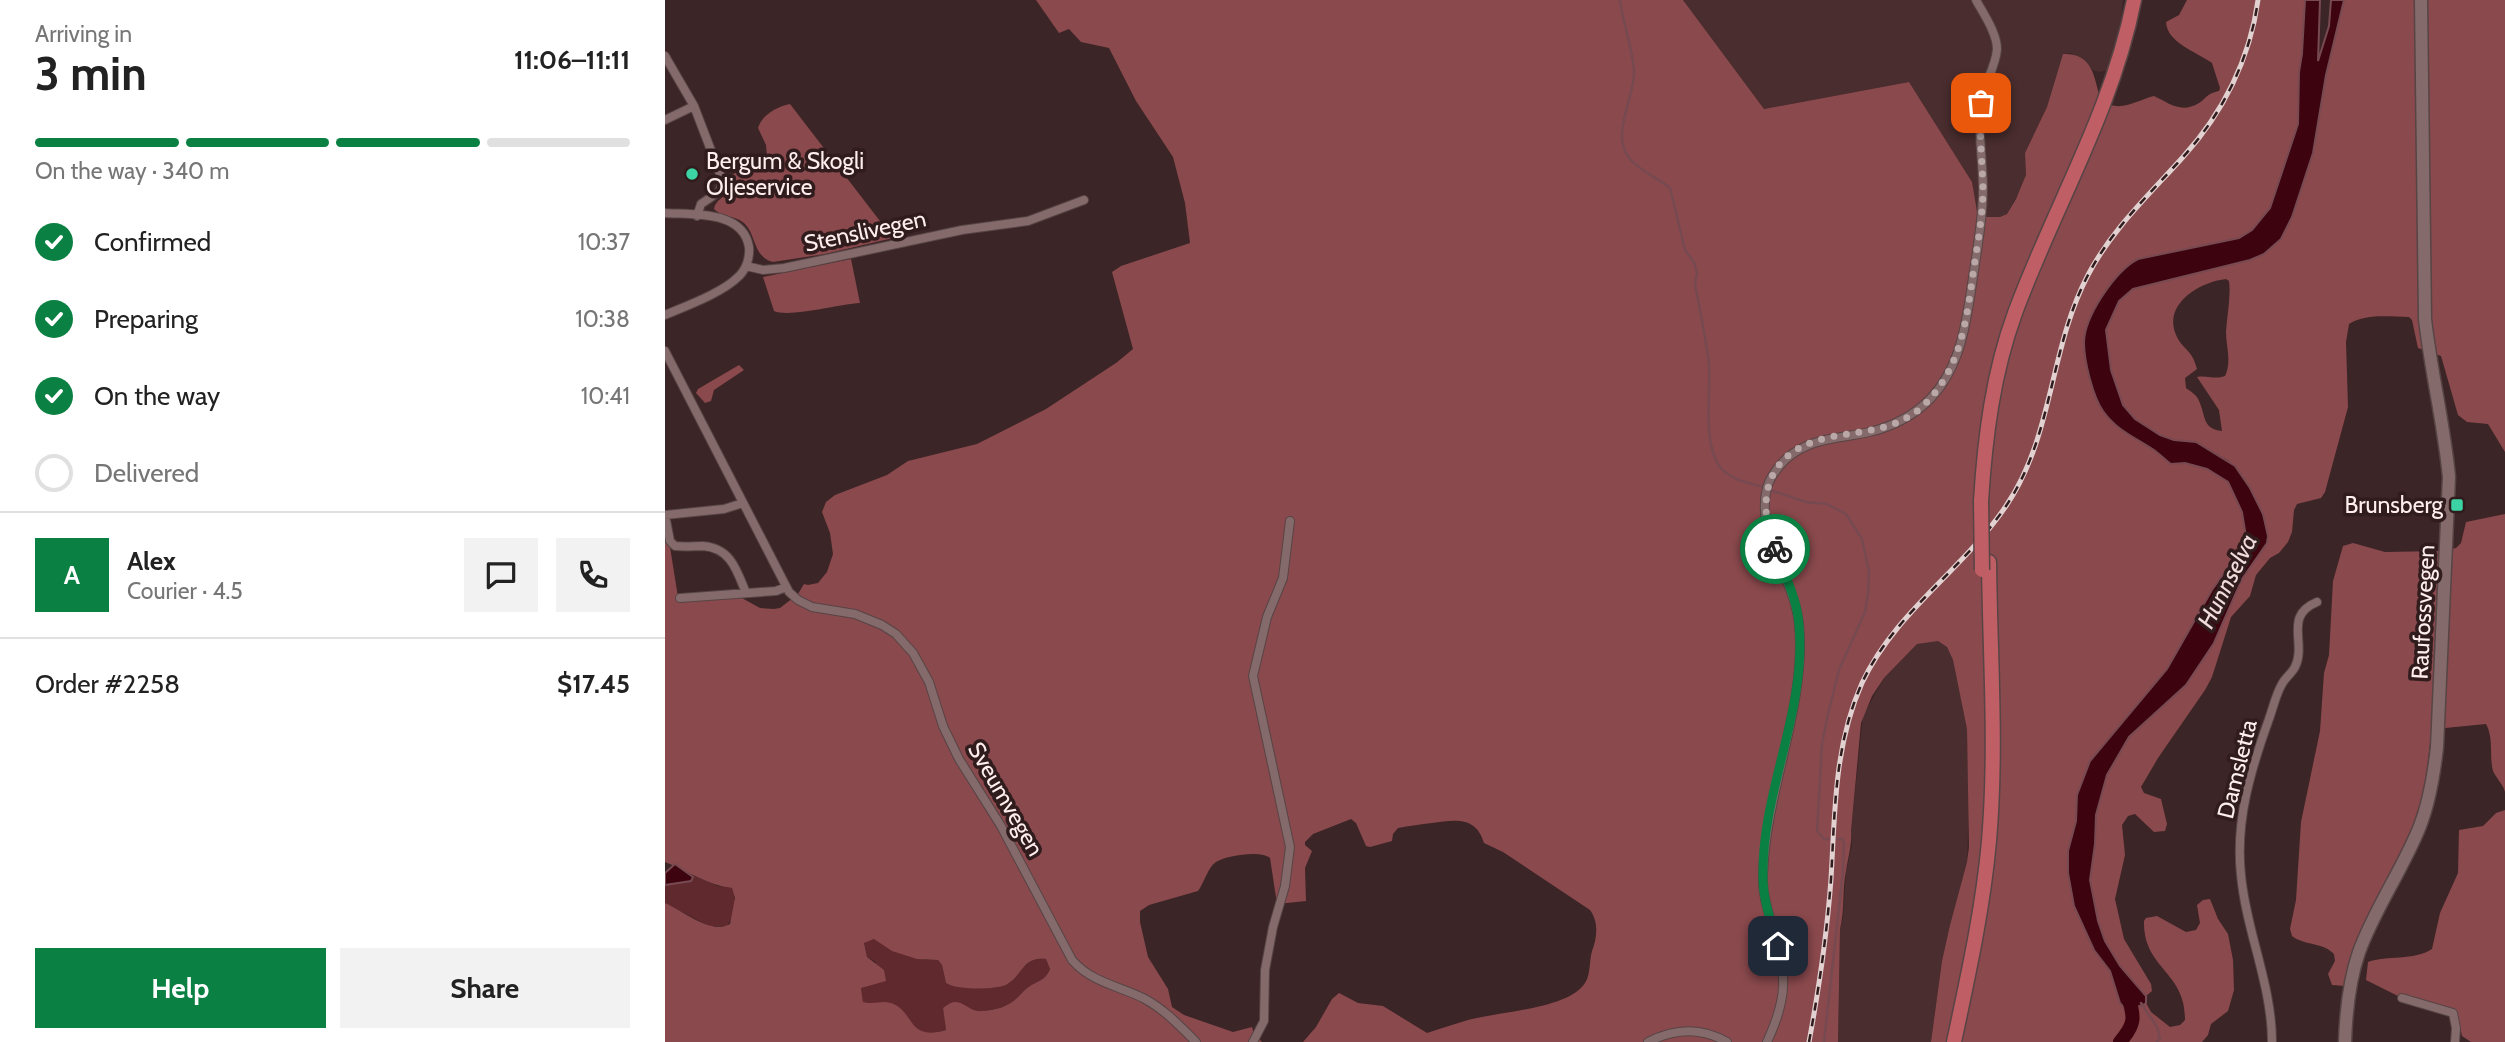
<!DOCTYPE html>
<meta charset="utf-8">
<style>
body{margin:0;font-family:Cabin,sans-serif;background:#f2f2f2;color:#222;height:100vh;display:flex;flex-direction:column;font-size:26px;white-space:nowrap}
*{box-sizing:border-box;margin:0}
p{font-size:23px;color:#767676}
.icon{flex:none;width:38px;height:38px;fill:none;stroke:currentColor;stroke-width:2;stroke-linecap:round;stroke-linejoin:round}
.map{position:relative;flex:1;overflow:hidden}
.drawer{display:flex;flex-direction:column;background:#fff;width:665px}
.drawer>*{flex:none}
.pin{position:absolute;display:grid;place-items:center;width:60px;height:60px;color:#fff;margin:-30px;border-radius:14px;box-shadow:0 4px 10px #0006}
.courier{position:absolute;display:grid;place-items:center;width:70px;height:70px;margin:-35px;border:5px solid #0b8043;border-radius:50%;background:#fff;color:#222;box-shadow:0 2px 9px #0007}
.summary em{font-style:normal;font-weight:700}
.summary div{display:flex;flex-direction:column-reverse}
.summary{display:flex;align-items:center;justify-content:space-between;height:119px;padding:0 35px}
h1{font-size:46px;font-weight:700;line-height:52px}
.bar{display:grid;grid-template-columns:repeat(4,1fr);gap:10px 7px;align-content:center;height:84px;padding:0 35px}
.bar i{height:9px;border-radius:5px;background:#e0e0e0}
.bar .current{background:#0b8043}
.bar p{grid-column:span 4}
.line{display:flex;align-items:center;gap:18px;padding:0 35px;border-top:2px solid #e0e0e0}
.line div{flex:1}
.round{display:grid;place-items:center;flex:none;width:74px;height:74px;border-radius:0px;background:#f2f2f2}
ol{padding:0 35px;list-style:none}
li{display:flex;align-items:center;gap:21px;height:77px}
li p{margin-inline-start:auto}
li .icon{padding:7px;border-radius:50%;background:#0b8043;color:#fff;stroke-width:4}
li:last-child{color:#767676}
li i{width:38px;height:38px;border:4px solid #e0e0e0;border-radius:50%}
.button{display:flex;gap:14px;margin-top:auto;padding:14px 35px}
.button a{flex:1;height:80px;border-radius:0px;background:#0b8043;color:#fff;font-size:28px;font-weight:700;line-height:80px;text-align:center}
.button a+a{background:#f2f2f2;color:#222}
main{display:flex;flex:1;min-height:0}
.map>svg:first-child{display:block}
.built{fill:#4a2d2e}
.green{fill:#60292e}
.forest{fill:#8a494d;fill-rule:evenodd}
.water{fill:#3d030e;stroke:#774a51;stroke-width:2}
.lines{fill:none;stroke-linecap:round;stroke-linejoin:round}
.stream{stroke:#774a51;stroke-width:2.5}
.river{stroke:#3d030e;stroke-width:14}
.street-casing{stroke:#574445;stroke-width:10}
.secondary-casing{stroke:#574445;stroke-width:15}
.highway-casing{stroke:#574445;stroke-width:17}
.street{stroke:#846a6a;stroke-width:8}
.secondary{stroke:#846a6a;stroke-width:12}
.highway{stroke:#bf5e65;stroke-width:14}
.rail-casing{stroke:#e2d1d1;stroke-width:5}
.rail{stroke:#311c1d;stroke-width:2.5;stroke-dasharray:8;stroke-linecap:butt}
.highway-bridge-casing{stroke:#574445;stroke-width:17;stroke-linecap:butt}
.highway-bridge{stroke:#bf5e65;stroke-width:14}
.done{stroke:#baa8a8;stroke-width:7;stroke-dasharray:0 12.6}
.route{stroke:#0b8043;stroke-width:9}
.poi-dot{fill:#3cd4a4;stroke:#311c1d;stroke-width:2.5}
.labels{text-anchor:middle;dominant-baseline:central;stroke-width:7;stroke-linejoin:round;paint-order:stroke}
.poi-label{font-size:23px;fill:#feeeee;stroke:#311c1d;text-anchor:start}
.street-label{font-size:23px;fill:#feeeee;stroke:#311c1d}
.water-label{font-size:24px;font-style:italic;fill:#f1dcdc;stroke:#311c1d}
</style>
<main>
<section class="drawer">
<div class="summary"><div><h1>3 min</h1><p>Arriving in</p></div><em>11:06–11:11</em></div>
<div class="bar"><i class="current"></i><i class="current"></i><i class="current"></i><i></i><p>On the way · 340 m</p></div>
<ol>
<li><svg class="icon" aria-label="check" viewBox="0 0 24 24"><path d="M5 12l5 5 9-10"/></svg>Confirmed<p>10:37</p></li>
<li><svg class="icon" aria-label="check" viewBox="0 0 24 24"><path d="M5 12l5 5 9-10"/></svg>Preparing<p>10:38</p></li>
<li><svg class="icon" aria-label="check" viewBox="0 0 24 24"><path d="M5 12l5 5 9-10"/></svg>On the way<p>10:41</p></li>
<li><i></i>Delivered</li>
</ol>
<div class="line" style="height:126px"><b class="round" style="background:#0b8043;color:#fff">A</b><div><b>Alex</b><p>Courier · 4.5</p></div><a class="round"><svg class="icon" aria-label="chat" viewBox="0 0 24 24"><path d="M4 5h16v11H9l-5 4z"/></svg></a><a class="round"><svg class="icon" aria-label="phone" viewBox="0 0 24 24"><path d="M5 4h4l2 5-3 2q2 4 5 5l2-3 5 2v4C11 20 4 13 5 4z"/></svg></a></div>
<div class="line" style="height:91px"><div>Order #2258</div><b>$17.45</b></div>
<div class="button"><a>Help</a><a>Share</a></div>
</section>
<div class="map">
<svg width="1840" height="1042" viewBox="0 0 1840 1042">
<rect width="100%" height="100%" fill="#3c2526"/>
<!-- built -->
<path class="built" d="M1018,0h440l-2,20 -12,50 -10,2 -6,-2 -8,-8 -14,-9 -8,1 -16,53 -22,46 1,22 -3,10 -16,29 -7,3 -14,1 -8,-1 -6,-35 -63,-100 -145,27z
M1266,641h7l9,6 6,13 14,68 2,75 -2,59 -17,63 -8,36 -11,81h-93l2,-113 3,-11 3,-47 6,-25 -1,-15 12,-115 21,-38 33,-34z"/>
<!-- green -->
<path class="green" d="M29,876l24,10 14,2c5,12 3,27 -5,38h-18l-44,-23v-18l26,-4z
M209,939l52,21h12l4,5 4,18c10,6 49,7 60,2 17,-9 16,-28 40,-26l4,10c-4,11 -12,12 -20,17 -5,3 -8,7 -12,11 -10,10 -22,13 -35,14 -17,2 -24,-17 -40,-3l3,22 -18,4 -7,-2 -9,-8 -49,-22 -2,-14 4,-1 11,-25 -9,-5 -3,-15z"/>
<!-- forest -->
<path class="forest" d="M371,0h647l81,109 145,-27 63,100 6,35h22l7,-3 9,-15 10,-24 -1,-22 22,-46 16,-53c30,-1 31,23 37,44 18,17 34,3 54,-2 15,7 27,18 45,7 9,-6 7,-9 20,-12l1,-3 -8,-25c-15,-11 -45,-20 -46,-41l13,-7 8,-15h118l-3,54 -3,18 -1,52 -28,84 -18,22 -13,8 -101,21c-22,11 -55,59 -54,84 0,19 8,53 19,68 13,19 33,27 51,39 6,5 11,10 16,14l15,-1 22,6 21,13 14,30 4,26 -4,10 -30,42 -45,79 -77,92 -13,34 -1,26 -8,30v22l6,33 20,44 16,21 10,32 6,7 20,-7 5,9 19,15 10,-2 5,-5c1,-49 -42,-51 -41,-99l2,-3 11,-2 29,16 10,-2 4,-7 -3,-18 6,-5 7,-1 8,20 10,15 5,26 1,30 -6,21 -17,13 -3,11 -6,7h-271l11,-81 8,-36 17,-63 2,-15 -2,-118 -14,-69 -6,-13 -9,-6 -21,3 -33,34 -12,18 -11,27 -10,108c1,15 -3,26 -5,40 -4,19 -1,39 -6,58l-2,113h-535l13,-15 16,-28 7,-6 19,10 25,3 44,27c13,-4 27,-9 41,-13 29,-8 101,-11 117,-37 6,-9 4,-22 7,-32 5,-13 7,-29 -2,-41l-87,-58 -19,-9c-8,-27 -29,-23 -52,-20 -11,1 -23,3 -34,5l-5,6 -1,7 -22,6 -4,-1 -10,-23 -5,-4 -38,15 -8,8v3l7,6 -7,17 1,33 -29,3 -7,-46c-8,-8 -44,-3 -54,4 -8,5 -12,21 -18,29l-49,14 -9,6v11l8,35 20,32 4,18 12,8 49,17 19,-5 2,7 8,8h-597v-139c19,8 45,32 65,21l5,-26 -3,-10c-25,-3 -44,-17 -67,-26v-346l13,81h62l20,11 14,1 6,-1 18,-14 6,-10 4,1 10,-2 9,-11 6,-18 -3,-21 -8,-21 4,-10 9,-7 52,-20 21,-14 69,-17 69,-35 70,-46 17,-14 -21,-77 9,-6 69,-23 -5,-40 -12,-46 -37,-56 -27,-53 -28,-6 -12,-13 -10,4zM209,939l18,12 25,8 21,1 4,5 4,18c10,7 49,7 60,2 17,-9 16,-29 40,-26l4,10c-4,11 -12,12 -20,17 -5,3 -8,7 -12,11 -10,10 -22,13 -35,14 -18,2 -21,-19 -40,-3l3,22c-39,12 -31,-19 -55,-27 -9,-3 -18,2 -28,-1l-2,-14 25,-7 -2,-11 -17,-13 -3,-14z
M1679,0h161v452l-17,-28 -21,-2 -9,-7 -17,-59 -23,-8 -6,-28 -3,-3c-19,0 -42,-4 -60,7l-3,18 2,65 -23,85 -4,6 -24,6 -3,6 -2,22 -4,10 -9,11 -9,5 -14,17 -6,21 -19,21 -19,60 -7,13 -47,68 -17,29 3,6 17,6 6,25 -2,7 -11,1 -19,-18 -7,2 -6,9 3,30 -10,44 9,40 27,45 1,7 -6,5 -26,-30 -15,-25 -7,-20 -8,-41 5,-36 1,-29 11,-40 22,-38 11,-10 83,-108 19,-40 25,-36 -4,-29 -34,-53 -33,-19 -22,-2 -14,-5 -25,-16 -12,-14 -12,-35 -5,-40 13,-29 14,-12 117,-29 63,-107 13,-78zM1561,279l3,2c2,17 -2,34 -3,51 0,15 6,29 -1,44 -11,4 -18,-1 -28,1l22,33 3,21c-20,-2 -16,-15 -23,-30 -2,-6 -9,-10 -13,-13l-1,-10 12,-9c-5,-20 -13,-18 -20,-32 -16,-32 22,-55 49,-58z
M125,104l103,134 -68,16 -52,8c-21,-6 -16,-27 -29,-39 -9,-8 -22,-5 -30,-14 3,-15 22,-11 14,-32l39,-21 -1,-11 -8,-17c4,-13 18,-21 32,-24z
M186,259l9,44c-22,1 -70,15 -86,8l-11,-34z
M74,365l5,5 -30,20 -3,11 -6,2 -9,-10 2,-4z
M1840,514v278c-2,-8 -9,-14 -12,-21 -4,-15 1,-33 -7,-47l-51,5 -4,6 -6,51 -7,29 -73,171 -13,-1 -4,-11 7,-13 -1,-7c-11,-12 -29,-8 -42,-18l-2,-7 6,-29 5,-78 19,-91 4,-58 5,-18 4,-74 10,-35 10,-3 32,9 56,-1 15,-3 5,-5 5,-21z
M1840,810v232h-34l-9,-6 -3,-15 -4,-6 -53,-17 -36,-18 2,-18c19,-7 46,-1 64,-13l8,-36 18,-40 1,-43 24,-4 13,-13z"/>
<!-- water -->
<path class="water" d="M1640,0h15l-2,61 11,-35 2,-26h13l-18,75 -13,78 -21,64 -11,22 -17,15 -14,6 -117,29 -14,12 -13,29 5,40 12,35 12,14 25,16 14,5 22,2 39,24 15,22 13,26 5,22 -1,7 -25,36 -28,64 -28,42 -57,52 -22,38 -11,40 -1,29 -5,36 8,41 7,20 15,25 26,30v7l-3,2 -17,5 -6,-7 -10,-32 -16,-21 -20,-44 -6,-33v-22l8,-30 1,-26 13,-34 77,-92 45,-79 30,-42 4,-11 -4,-25 -14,-30 -21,-13 -22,-6 -14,1c-6,-4 -10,-9 -17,-14 -18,-12 -38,-20 -51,-39 -10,-14 -19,-50 -19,-68 0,-26 31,-72 54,-84l101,-21 13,-8 18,-22 28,-84 1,-52 3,-18z
M10,864l18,13 -2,4 -26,4v-12z"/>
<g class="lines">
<!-- stream -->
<path class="stream" d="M955,0c3,23 12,46 14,70 2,26 -25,65 -4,89 10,12 28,19 40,29l15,62 9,12 3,11 -2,11c5,27 11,54 14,81 2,27 -7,78 11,102 11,13 28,16 44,20
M1105,490l36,12 21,2 19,10 16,25 7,33 -1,22 -3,18 -26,58 -11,44 -6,30 -5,87 7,8h18l2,4 -1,29 -19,170
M1476,1003l16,24 3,11 -3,4"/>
<!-- river -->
<path class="river" d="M1455,1042c17,-20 14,-25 7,-50"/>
<!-- street casing -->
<g class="street-casing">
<path id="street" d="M0,56l29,50 28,73 -2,12 -19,13 -4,12
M0,120l29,-14
M0,213c28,2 78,-3 84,34 1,11 -3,23 -11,30 -16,16 -52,29 -73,38
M81,266l17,4 21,-2 178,-38 66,-9 56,-21
M0,351l124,241 9,8 14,7 43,7 27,11 14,9 17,19 16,29 14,44 16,33 42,67 71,134c20,23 48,26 73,39 20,11 35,27 51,43
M0,515l5,26 5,5c10,1 19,0 28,0 28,2 34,25 43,47
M0,515l59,-6 19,-6
M15,598l96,-7 10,-4
M1737,998l51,15 3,15 -1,14
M588,1042l11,-21 1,-51 8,-43 12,-41 5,-39 -37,-171 14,-59 16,-39 7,-57
M983,1042c27,-14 53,-15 79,0
M1102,1042c21,-45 20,-67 6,-114 -5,-17 -11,-35 -10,-52 2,-84 44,-170 36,-252 -5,-47 -44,-88 -32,-136 3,-12 11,-21 19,-29 25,-22 53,-20 83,-27 23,-5 46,-17 62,-34 32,-34 36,-82 43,-127 4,-27 9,-54 9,-82 0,-27 -5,-56 -3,-83 2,-20 16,-38 17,-57 0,-16 -14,-36 -21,-49
M1607,1042c0,-57 -26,-111 -31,-167 -6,-54 10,-106 28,-156 4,-11 7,-25 13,-35 3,-6 10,-11 13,-17 12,-24 -12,-51 22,-65"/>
</g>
<!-- secondary casing -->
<g class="secondary-casing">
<path id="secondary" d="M1680,1042c1,-31 4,-61 14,-90 16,-44 44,-83 61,-126 10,-26 14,-52 17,-79l12,-270c-5,-53 -18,-105 -24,-158l-4,-319"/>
</g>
<!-- highway casing -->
<g class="highway-casing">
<path id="highway" d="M1316,501c4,-64 12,-128 34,-188 39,-106 97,-201 119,-313
M1289,1042c14,-66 29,-133 35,-201 8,-93 1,-185 0,-279"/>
</g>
<!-- street -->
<use href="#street" class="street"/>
<!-- secondary -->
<use href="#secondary" class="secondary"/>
<!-- highway -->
<use href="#highway" class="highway"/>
<!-- rail casing -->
<g class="rail-casing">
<path id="rail" d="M1144,1042c10,-54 18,-108 22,-163 4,-67 3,-133 31,-196 33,-71 101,-113 144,-177 48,-71 43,-157 82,-231 24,-46 61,-80 95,-118 40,-44 67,-98 75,-157"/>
</g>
<!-- rail -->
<use href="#rail" class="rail"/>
<!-- highway-bridge casing -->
<g class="highway-bridge-casing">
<path id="highway-bridge" d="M1316,501l1,69"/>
</g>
<!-- highway-bridge -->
<use href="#highway-bridge" class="highway-bridge"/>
</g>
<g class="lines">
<!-- done -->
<path class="done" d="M1110,549c-20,-52 -8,-97 51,-111 35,-8 71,-6 99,-34 37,-37 42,-88 49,-137 4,-26 9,-53 9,-79 -1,-29 -4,-57 -2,-85"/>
<!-- route -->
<path class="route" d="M1110,549c9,25 22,48 24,76 8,86 -38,167 -36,253 0,23 9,46 15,68"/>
</g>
<!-- markers -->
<g class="poi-dot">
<circle cx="27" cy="174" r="7"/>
<rect x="1785" y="498" width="14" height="14" rx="3.5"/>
</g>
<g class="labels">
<!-- poi labels -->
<g class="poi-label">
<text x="41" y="161">Bergum &amp; Skogli<tspan x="41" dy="26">Oljeservice</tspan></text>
<text x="1778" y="505" text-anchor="end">Brunsberg</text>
</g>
<!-- street labels -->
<g class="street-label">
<text transform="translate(200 231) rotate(-12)">Stenslivegen</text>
<text transform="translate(1758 612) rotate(-87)">Raufossvegen</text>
<text transform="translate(1572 769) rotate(-76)">Damsletta</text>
<text transform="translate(341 799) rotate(60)">Sveumvegen</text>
</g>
<!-- water labels -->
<g class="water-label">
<text transform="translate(1562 581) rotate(-63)">Hunnselva</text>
</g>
</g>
</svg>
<div class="pin" style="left:1316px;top:103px;background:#ea580c"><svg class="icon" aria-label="bag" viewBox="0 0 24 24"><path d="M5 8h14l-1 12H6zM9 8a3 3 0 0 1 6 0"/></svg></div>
<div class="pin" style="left:1113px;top:946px;background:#1f2937"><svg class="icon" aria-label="home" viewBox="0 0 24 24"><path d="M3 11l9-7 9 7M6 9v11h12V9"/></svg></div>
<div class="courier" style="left:1110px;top:549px"><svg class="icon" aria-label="bike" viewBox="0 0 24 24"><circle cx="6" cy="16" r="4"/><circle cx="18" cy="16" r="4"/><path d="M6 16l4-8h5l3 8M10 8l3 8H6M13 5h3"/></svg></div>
</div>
</main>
